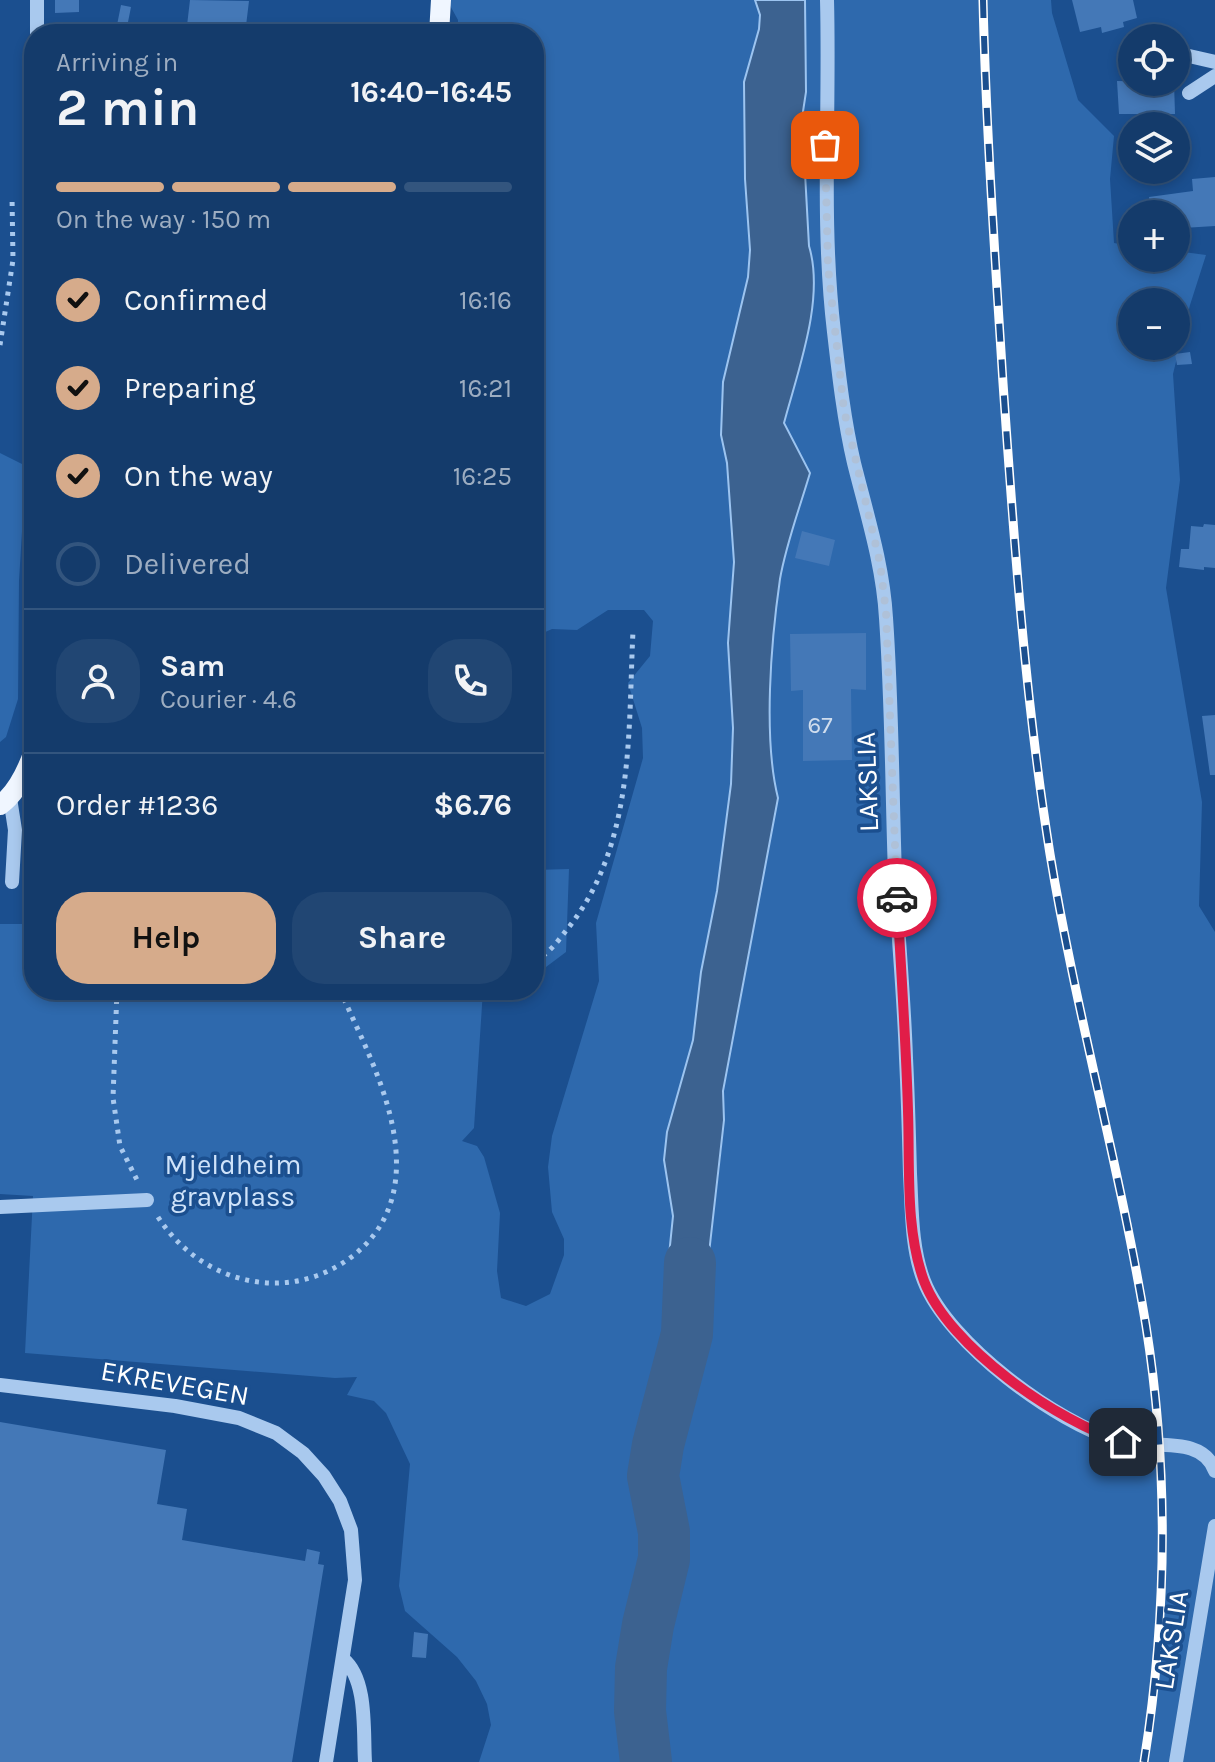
<!DOCTYPE html>
<meta charset="utf-8">
<style>
body{margin:0;font-family:Karla,sans-serif;background:#214673;color:#f1f3f6;height:100vh;display:flex;flex-direction:column;font-size:30px;white-space:nowrap}
*{box-sizing:border-box;margin:0}
p{font-size:26px;color:#9dadc1}
.icon{flex:none;width:44px;height:44px;fill:none;stroke:currentColor;stroke-width:2;stroke-linecap:round;stroke-linejoin:round}
.map{position:relative;flex:1;overflow:hidden}
.panel{position:absolute;left:24px;top:24px;width:520px;height:976px;display:flex;flex-direction:column;background:#143b6b;border-radius:32px;box-shadow:0 4px 12px #0003,0 0 0 2px #33557e}
.panel>*{flex:none}
.tools{position:absolute;left:1118px;top:24px;display:grid;gap:16px}
.tools a{display:grid;place-items:center;width:72px;height:72px;border-radius:50%;background:#143b6b;box-shadow:0 4px 12px #0003,0 0 0 2px #33557e;font-size:40px}
.pin{position:absolute;display:grid;place-items:center;width:68px;height:68px;color:#fff;margin:-34px;border-radius:16px;box-shadow:0 4px 12px #0006}
.courier{position:absolute;display:grid;place-items:center;width:80px;height:80px;margin:-40px;border:6px solid #e11d48;border-radius:50%;background:#fff;color:#222;box-shadow:0 2px 10px #0007}
.head em{font-style:normal;font-weight:700}
.head div{display:flex;flex-direction:column-reverse}
.head{display:flex;align-items:center;justify-content:space-between;height:136px;padding:0 32px}
h1{font-size:52px;font-weight:700;line-height:60px}
.bar{display:grid;grid-template-columns:repeat(4,1fr);gap:12px 8px;align-content:center;height:96px;padding:0 32px}
.bar i{height:10px;border-radius:6px;background:#33557e}
.bar .active{background:#d6ab8b}
.bar p{grid-column:span 4}
.line{display:flex;align-items:center;gap:20px;padding:0 32px;border-top:2px solid #33557e}
.line div{flex:1}
.round{display:grid;place-items:center;flex:none;width:84px;height:84px;border-radius:32px;background:#214673}
ol{padding:0 32px;list-style:none}
li{display:flex;align-items:center;gap:24px;height:88px}
li p{margin-inline-start:auto}
li .icon{padding:8px;border-radius:50%;background:#d6ab8b;color:#111;stroke-width:4}
li:last-child{color:#9dadc1}
li i{width:44px;height:44px;border:4px solid #33557e;border-radius:50%}
.button{display:flex;gap:16px;margin-top:auto;padding:16px 32px}
.button a{flex:1;height:92px;border-radius:32px;background:#d6ab8b;color:#111;font-size:32px;font-weight:700;line-height:92px;text-align:center}
.button a+a{background:#214673;color:#f1f3f6}
.map>svg:first-child{display:block}
.green{fill:#2e69ad;fill-rule:evenodd}
.water{fill:#3c6290;stroke:#9cc4f0;stroke-width:2}
.lines{fill:none;stroke-linecap:round;stroke-linejoin:round}
.river{stroke:#3c6290;stroke-width:52}
.building{fill:#4478b7}
.path{stroke:#a9c9ee;stroke-width:5;stroke-dasharray:4 6;stroke-linecap:butt}
.minor{stroke:#a9c9ee;stroke-width:14}
.major{stroke:#f0f6ff;stroke-width:20}
.rail-casing{stroke:#fff;stroke-width:9}
.rail{stroke:#1b4f8f;stroke-width:6;stroke-dasharray:18;stroke-linecap:butt}
.done{stroke:#afc1d8;stroke-width:8;stroke-dasharray:0 14.4}
.route{stroke:#e11d48;stroke-width:10}
.labels{text-anchor:middle;dominant-baseline:central;stroke-width:7;stroke-linejoin:round;paint-order:stroke}
.number-label{font-size:24px;fill:#d0dded}
.street-label{font-size:28px;fill:#fff;stroke:#1b4f8f}
.park-label{font-size:28px;fill:#cfe3fa;stroke:#1b4f8f}
</style>
<div class="map">
<svg width="1215" height="1762" viewBox="0 0 1215 1762">
<rect width="100%" height="100%" fill="#1b4f8f"/>
<!-- green -->
<path class="green" d="M447,0h308l5,15 -1,14 -15,53 1,97 5,71 -2,27 -27,158 6,28 7,99 -6,81 5,85 -2,56 -14,107 -16,81 -8,68 -26,92 -3,28 9,56 -9,87c3,17 7,25 23,31l23,-30c-6,-71 17,-141 13,-213l55,-293c-15,-60 -7,-156 2,-219 6,-35 20,-71 30,-106l-26,-50c14,-52 41,-124 25,-177l-7,-128 4,-26 -1,-92h246l1,13 26,87 36,36 -4,43 4,64 18,3v12h44v-7l30,4 -16,50 -17,69 7,106 -14,108 36,214 -3,104 16,26v830h-736l12,-37 -4,-21 -11,-23 -19,-24 -52,-46 -6,-25 11,-122 -24,-51 -12,-12 -27,-6 10,-18 -22,1 -310,-25 8,-157 -33,-2v-270h34v66h449l-9,138 -12,13 15,5 7,11 16,56 -3,58 4,27 25,8 24,-12 14,-39v-16l-12,-27 -4,-45 4,-31 47,-155 -3,-58 47,-165 -1,-30 -14,-45 22,-27 3,-35 -9,-11h-36l-31,20 -25,-1 -18,8v-603h-76v-14zM1132,302h44v44h-44z
M0,453l26,13 -7,115 -1,118 -12,38 -6,5z
M569,869l-3,83 -32,24v-106z"/>
<!-- water -->
<path class="water" d="M755,0h50l1,92 -4,26 7,128c16,53 -11,124 -25,177l26,50c-10,34 -24,71 -30,106 -9,62 -17,159 -2,219l-55,293 1,29 -17,151 3,33 -10,29c-25,3 -32,-6 -36,-29l9,-88 -9,-56 3,-28 26,-92 8,-68 16,-81 14,-107 2,-56 -5,-85 6,-81 -7,-99 -6,-28 2,-53 25,-105 2,-27 -5,-71 -1,-97 15,-53 1,-14z"/>
<g class="lines">
<!-- river -->
<path class="river" d="M646,1762l-6,-51 1,-43 7,-43 16,-66v-27l-11,-56 5,-31 29,-111 3,-71"/>
</g>
<!-- building -->
<path class="building" d="M55,0h24v12l-24,1z
M190,0l59,1 -4,33h-59z
M1072,0h61l4,18 -14,4 1,5 -22,6 -1,-6 -21,5z
M121,5l10,2 -4,20 -10,-2z
M1117,81l57,1 1,32h-56z
M1215,177v49l-32,2v7l-7,1v-22h-25l-2,-17 44,-6 -1,-12z
M1190,352l2,12 -15,1 -2,-11z
M1204,524l11,1v43l-11,-1v3l-25,-3 2,-18h8l2,-23 12,1z
M802,531l33,9 -6,26 -34,-8z
M866,633v57l-15,-1 1,71 -49,1v-71l-12,1 -1,-57z
M1215,715v60h-5l-8,-59z
M0,1422l166,28 -9,54 30,5 -5,31 123,21 2,-12 13,3 -2,12 6,1 -32,197h-292z
M414,1632l14,2 -2,24 -14,-1z"/>
<g class="lines">
<!-- path -->
<path class="path" d="M0,345l13,-85 -1,-64
M534,961c15,-6 25,-22 35,-34 66,-84 59,-195 64,-296
M117,990l-4,108 7,48 17,34
M158,1217c43,67 131,89 196,38 25,-20 39,-46 42,-79 5,-64 -31,-129 -56,-186"/>
<!-- minor -->
<path class="minor" d="M827,0c3,111 -6,222 7,332 5,44 10,88 20,131 13,52 29,102 32,155 6,85 6,171 9,257 3,61 9,122 11,183 2,39 3,77 4,116 2,35 1,74 14,107 24,62 132,142 195,160 33,9 83,-7 96,30
M37,34v-34
M1176,53l39,9
M1189,93l26,-17
M10,798l5,32 -3,52
M0,1207l147,-7
M0,1385l175,21 64,12 37,15 27,20 21,23 16,25 11,29 4,50 -29,182
M343,1659c25,20 20,73 22,103
M1176,1762l39,-236"/>
<!-- major -->
<path class="major" d="M439,34l2,-34
M0,805c17,-12 27,-34 34,-54"/>
<!-- rail casing -->
<g class="rail-casing">
<path id="rail" d="M983,0c3,128 12,256 20,383 11,158 22,315 47,471 26,159 70,314 96,472 23,145 21,291 -2,436"/>
</g>
<!-- rail -->
<use href="#rail" class="rail"/>
</g>
<g class="lines">
<!-- done -->
<path class="done" d="M825,145l3,122 16,143 36,153 6,49 11,286"/>
<!-- route -->
<path class="route" d="M897,898c4,71 9,142 11,213 2,55 -3,118 16,170 25,66 134,141 199,161"/>
</g>
<g class="labels">
<!-- number labels -->
<g class="number-label">
<text x="820" y="725">67</text>
</g>
<!-- street labels -->
<g class="street-label">
<text transform="translate(867 782) rotate(-92)">LAKSLIA</text>
<text transform="translate(175 1383) rotate(10)">EKREVEGEN</text>
<text transform="translate(1171 1640) rotate(-81)">LAKSLIA</text>
</g>
<!-- park labels -->
<g class="park-label">
<text x="233" y="1164">Mjeldheim<tspan x="233" dy="32">gravplass</tspan></text>
</g>
</g>
</svg>
<div class="tools">
<a><svg class="icon" aria-label="locate" viewBox="0 0 24 24"><circle cx="12" cy="12" r="6"/><path d="M12 2v4M12 18v4M2 12h4M18 12h4"/></svg></a>
<a><svg class="icon" aria-label="layers" viewBox="0 0 24 24"><path d="M12 4l9 5-9 5-9-5zM3 14l9 5 9-5"/></svg></a>
<a>+</a>
<a>−</a>
</div>
<div class="pin" style="left:825px;top:145px;background:#ea580c"><svg class="icon" aria-label="bag" viewBox="0 0 24 24"><path d="M5 8h14l-1 12H6zM9 8a3 3 0 0 1 6 0"/></svg></div>
<div class="pin" style="left:1123px;top:1442px;background:#1f2937"><svg class="icon" aria-label="home" viewBox="0 0 24 24"><path d="M3 11l9-7 9 7M6 9v11h12V9"/></svg></div>
<div class="courier" style="left:897px;top:898px"><svg class="icon" aria-label="car" viewBox="0 0 24 24"><path d="M5 17H2v-5l4-1 3-4h7l3 4 3 1v5h-3M9 17h6M6 11h13"/><circle cx="7" cy="17" r="2"/><circle cx="17" cy="17" r="2"/></svg></div>
<section class="panel">
<div class="head"><div><h1>2 min</h1><p>Arriving in</p></div><em>16:40–16:45</em></div>
<div class="bar"><i class="active"></i><i class="active"></i><i class="active"></i><i></i><p>On the way · 150 m</p></div>
<ol>
<li><svg class="icon" aria-label="check" viewBox="0 0 24 24"><path d="M5 12l5 5 9-10"/></svg>Confirmed<p>16:16</p></li>
<li><svg class="icon" aria-label="check" viewBox="0 0 24 24"><path d="M5 12l5 5 9-10"/></svg>Preparing<p>16:21</p></li>
<li><svg class="icon" aria-label="check" viewBox="0 0 24 24"><path d="M5 12l5 5 9-10"/></svg>On the way<p>16:25</p></li>
<li><i></i>Delivered</li>
</ol>
<div class="line" style="height:144px"><a class="round"><svg class="icon" aria-label="person" viewBox="0 0 24 24"><circle cx="12" cy="8" r="4"/><path d="M4 21q1-7 8-7t8 7"/></svg></a><div><b>Sam</b><p>Courier · 4.6</p></div><a class="round"><svg class="icon" aria-label="phone" viewBox="0 0 24 24"><path d="M5 4h4l2 5-3 2q2 4 5 5l2-3 5 2v4C11 20 4 13 5 4z"/></svg></a></div>
<div class="line" style="height:104px"><div>Order #1236</div><b>$6.76</b></div>
<div class="button"><a>Help</a><a>Share</a></div>
</section>
</div>
